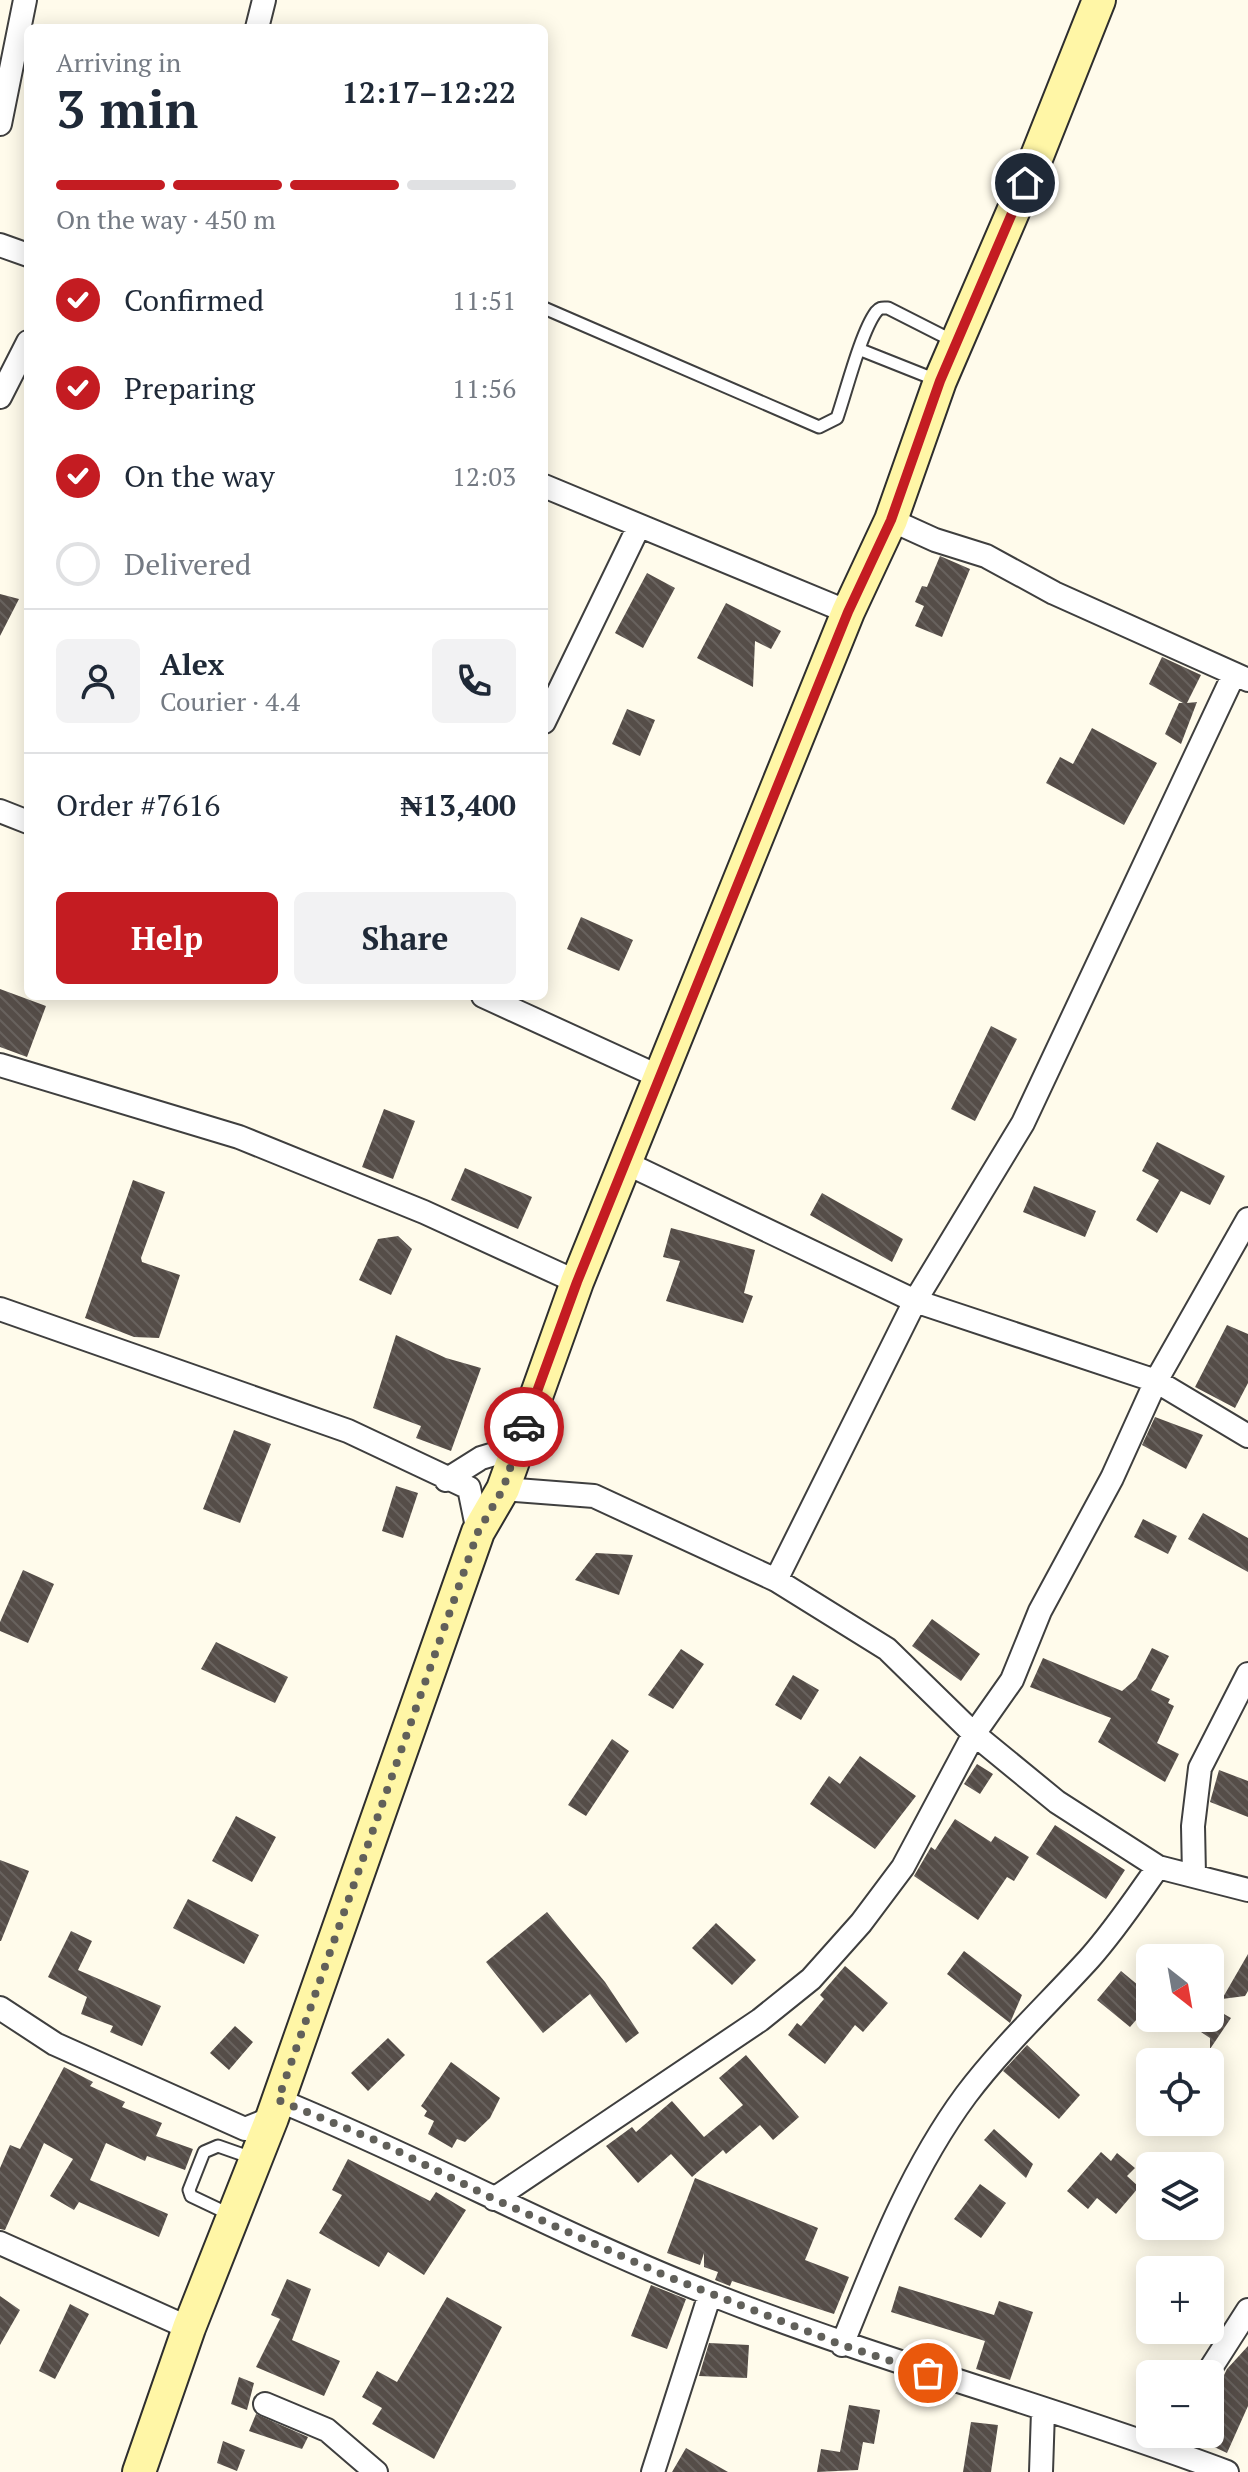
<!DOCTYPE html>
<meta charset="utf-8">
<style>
body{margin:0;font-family:"PT Serif",serif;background:#f2f2f3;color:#1f2937;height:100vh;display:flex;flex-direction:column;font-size:30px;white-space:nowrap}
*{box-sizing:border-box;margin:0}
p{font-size:26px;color:#747a83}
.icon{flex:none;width:44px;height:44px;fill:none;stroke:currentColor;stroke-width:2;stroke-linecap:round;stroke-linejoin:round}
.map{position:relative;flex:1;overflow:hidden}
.drawer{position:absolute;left:24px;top:24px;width:524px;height:976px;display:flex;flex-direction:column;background:#fff;border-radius:12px;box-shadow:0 4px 20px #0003}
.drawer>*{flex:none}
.needle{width:52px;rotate:149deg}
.tools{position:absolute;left:1136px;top:1944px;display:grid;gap:16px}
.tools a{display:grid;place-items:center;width:88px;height:88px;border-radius:12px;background:#fff;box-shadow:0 4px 20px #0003;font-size:40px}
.pin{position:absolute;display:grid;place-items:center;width:68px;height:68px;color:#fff;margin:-34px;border:4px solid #fff;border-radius:50%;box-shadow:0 2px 8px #0007}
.courier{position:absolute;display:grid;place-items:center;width:80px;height:80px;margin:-40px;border:6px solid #c41c22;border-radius:50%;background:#fff;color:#222;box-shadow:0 2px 10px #0007}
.summary em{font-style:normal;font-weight:700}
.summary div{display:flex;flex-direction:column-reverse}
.summary{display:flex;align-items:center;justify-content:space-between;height:136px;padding:0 32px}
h1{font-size:52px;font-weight:700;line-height:60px}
.bar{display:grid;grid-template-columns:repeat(4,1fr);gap:12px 8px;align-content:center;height:96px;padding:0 32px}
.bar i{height:10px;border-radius:6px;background:#e0e1e3}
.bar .on{background:#c41c22}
.bar p{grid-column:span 4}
.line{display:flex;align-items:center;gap:20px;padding:0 32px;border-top:2px solid #e0e1e3}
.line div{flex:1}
.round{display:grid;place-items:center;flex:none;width:84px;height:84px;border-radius:12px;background:#f2f2f3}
ol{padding:0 32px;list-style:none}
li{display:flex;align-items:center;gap:24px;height:88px}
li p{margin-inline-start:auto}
li .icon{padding:8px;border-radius:50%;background:#c41c22;color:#fff;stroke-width:4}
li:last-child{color:#747a83}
li i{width:44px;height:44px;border:4px solid #e0e1e3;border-radius:50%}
.primary-button{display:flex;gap:16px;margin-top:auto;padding:16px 32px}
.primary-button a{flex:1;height:92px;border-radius:12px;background:#c41c22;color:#fff;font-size:32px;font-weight:700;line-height:92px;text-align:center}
.primary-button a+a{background:#f2f2f3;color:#1f2937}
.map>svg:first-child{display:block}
.building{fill:url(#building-back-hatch)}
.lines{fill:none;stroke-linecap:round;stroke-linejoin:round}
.lane-casing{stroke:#3f3f3f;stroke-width:15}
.street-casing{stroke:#3f3f3f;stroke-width:26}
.secondary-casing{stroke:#2e2e2e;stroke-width:36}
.lane{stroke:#fff;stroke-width:11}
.street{stroke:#fff;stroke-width:22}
.secondary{stroke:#fff6a6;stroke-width:32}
.done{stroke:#61605a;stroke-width:8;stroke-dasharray:0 14.4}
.route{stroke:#c41c22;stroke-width:10}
</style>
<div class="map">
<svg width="1248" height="2472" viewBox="0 0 1248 2472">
<defs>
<pattern id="building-back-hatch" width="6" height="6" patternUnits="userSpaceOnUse" patternTransform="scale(2)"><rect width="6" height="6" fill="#554d48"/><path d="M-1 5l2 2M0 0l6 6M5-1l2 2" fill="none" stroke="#68625e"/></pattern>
</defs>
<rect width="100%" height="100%" fill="#fffbeb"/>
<!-- building -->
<path class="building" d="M940,556l30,13 -28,68 -27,-11 9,-20 -9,-4 7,-16 5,1z
M647,573l28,15 -32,60 -28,-15z
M0,594l19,5 -19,37z
M726,603l55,28 -10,18 -16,-8 -2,46 -56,-29z
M1162,657l39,18 -14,28 10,-1 -16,42 -16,-10 14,-31h4l-34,-19z
M627,709l28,11 -15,36 -28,-12z
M1092,728l65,35 -33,62 -78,-42 14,-26 13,7z
M581,917l52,23 -14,31 -52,-22z
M0,989l46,17 -19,51 -27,-10z
M991,1026l26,13 -42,82 -24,-12z
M384,1109l31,12 -22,58 -31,-12z
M1157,1142l68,34 -15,29 -29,-14 -24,42 -21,-13 23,-40 -17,-9z
M465,1168l67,29 -14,32 -67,-29z
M133,1180l32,12 -24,66 1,4 38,13 -21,63 -25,-1 -49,-19z
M1034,1186l62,25 -11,26 -62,-25z
M822,1193l81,46 -11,23 -82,-47z
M671,1228l84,22 -11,43 9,3 -10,27 -77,-22 14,-40 -17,-4z
M398,1236l14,13 -21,46 -32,-15 19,-41z
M1227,1325l21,9v49l-13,25 -40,-21z
M396,1335l50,23 35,10 -30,83 -35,-13 5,-12 -48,-18z
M1155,1417l48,18 -17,34 -44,-24z
M234,1430l37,14 -31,79 -37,-14z
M396,1486l22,7 -15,45 -21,-7z
M1203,1513l45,25v34l-60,-33z
M1143,1519l34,17 -9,18 -34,-17z
M596,1553l37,2 -14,40 -44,-15z
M23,1570l31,14 -26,59 -28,-12v-9z
M932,1619l48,35 -19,27 -49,-35z
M216,1642l72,35 -13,26 -74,-34z
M1152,1648l17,8 -18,34 19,9 -2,4 6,3 -17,37 22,11 -14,28 -67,-40 13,-24 -81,-31 13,-29 79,33 14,-12z
M681,1649l23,15 -31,45 -25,-14z
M793,1675l26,15 -18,30 -26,-15z
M612,1739l17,12 -43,65 -18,-11z
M860,1756l56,40 -41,53 -65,-45 19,-28 11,8z
M977,1764l16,10 -13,20 -16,-10z
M1219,1770l29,11v36l-38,-15z
M236,1816l40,21 -24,45 -40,-21z
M955,1819l36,23 4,-6 34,21 -15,24 -7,-4 -29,43 -64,-44 17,-29 4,3z
M1055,1825l70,45 -19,29 -70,-45z
M0,1860l29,11 -28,70h-1z
M188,1899l71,36 -15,29 -71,-36z
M547,1912l58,70 34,51 -13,10 -36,-49 -47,39 -57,-71z
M716,1923l40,37 -24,25 -40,-37z
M71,1931l21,10 -14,29 83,36 -19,40 -32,-14 3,-6 -32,-12 6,-17 -39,-20z
M964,1951l58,44 -12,28 -63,-49z
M1248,1954v37l-3,5 -23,3z
M845,1966l43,37 -25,29 -8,-7 -30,39 -37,-29 9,-12 4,3 23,-27 -4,-4z
M1121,1971l29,24v9l-20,23 -33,-27z
M1210,2006l21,12 -21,31v-11l-30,-20h30z
M235,2026l18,16 -24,28 -19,-17z
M388,2038l17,17 -37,36 -17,-18z
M1027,2045l53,50 -21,24 -56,-48z
M746,2055l53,62 -26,23 -13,-15 -34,29 -3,-4 -31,27 -21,-23 -33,29 -32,-37 26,-19 4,5 36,-31 32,36 39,-32 -24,-27z
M451,2062l49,36 -10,20 -25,24 -8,-3 -5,9 -24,-14 6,-13 -10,-5 3,-5 -6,-5z
M64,2067l29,15 -3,4 35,16 -3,5 40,16 -6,13 37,13 -8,21 -38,-14 -2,5 -39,-18 -16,37 78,34 -9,23 -80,-35 -5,8 -24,-14 23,-37 -29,-16 -39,87 -5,-1v-61l10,-23 10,4z
M994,2129l39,35 -7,14 -42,-38z
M1101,2152l10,9 6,-8 18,15 -8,8 12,11 -23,27 -19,-16 -9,11 -21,-18z
M348,2159l82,42 6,-9 30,18 -42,65 -36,-23 -9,15 -60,-34 23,-38 -10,-5z
M695,2178l123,50 -13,32 44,17 -15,37 -102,-33 -2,5 -15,-6 3,-8 -14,-5v-14l-4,12 -33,-12z
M980,2184l26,19 -25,35 -27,-19z
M287,2279l24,10 -19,51 48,21 -16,35 -68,-29 24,-48 -9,-4z
M651,2285l35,14 -19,50 -36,-13z
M899,2286l95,29 5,-14 34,11 -23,68 -34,-11 9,-28 -94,-29z
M0,2296l20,14 -20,35z
M447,2297l55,30 -68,132 -62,-35 10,-16 -20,-11 15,-26 20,11z
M70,2304l19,10 -34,65 -16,-8z
M709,2343l40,2 -2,33 -48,-2z
M1248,2346v60l-21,47 -17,-8v-41l17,-35z
M239,2377l15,6 -7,27 -16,-6z
M849,2405l31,5 -6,34 -11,-2 -5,28 -41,2 4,-23 19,3z
M256,2414l52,23 -6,12 -53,-18z
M971,2422l27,3 -7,47h-28z
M223,2441l22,9 -8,21 -20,-8z
M686,2448l42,24h-56z"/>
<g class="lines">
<!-- lane casing -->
<g class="lane-casing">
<path id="lane" d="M544,308l275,119 18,-9c9,-26 24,-86 39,-106 4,-5 6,-4 12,-4l67,34
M861,350l78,31
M231,2215l-40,-19 -2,-6 15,-38 14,-6 37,13"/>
</g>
<!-- street casing -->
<g class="street-casing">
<path id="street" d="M257,28l7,-28
M0,124l25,-124
M0,245l28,10
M0,397l28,-55
M544,486l304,126
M891,520l44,20 51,16 68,37 194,87
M544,722l95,-196
M0,811l28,11
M483,996l177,81
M0,1065l239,72 185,75 153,70
M626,1163l289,138 241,80 92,55
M0,1309l348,122 121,57 9,44
M446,1480l35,-22 36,-11
M503,1489l91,7 182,84 111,69 87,85 83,68 101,65c-22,31 -43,63 -69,92 -41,45 -86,87 -123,136 -56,76 -89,163 -124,250
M776,1580l139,-279 108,-178 211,-449
M1158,1867l90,23
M1194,1875l-1,-49 7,-58 48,-94
M0,2008l55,36 190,85 27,-11
M278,2100c147,60 287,137 435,195 169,67 344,113 514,177
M494,2199l266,-179 51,-41 50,-56 42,-56 71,-133 38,-54 28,-69 72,-133 44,-97 92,-162
M0,2243l189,85
M1207,2374l41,-64
M265,2404l62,26 49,42
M653,2472l57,-178
M1041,2472l2,-61"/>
</g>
<!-- secondary casing -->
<g class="secondary-casing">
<path id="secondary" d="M139,2472l50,-144 83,-210 206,-586 25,-43 74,-207 271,-670 43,-92 49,-139 97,-225 62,-156"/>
</g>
<!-- lane -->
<use href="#lane" class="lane"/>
<!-- street -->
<use href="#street" class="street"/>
<!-- secondary -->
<use href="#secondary" class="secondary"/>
</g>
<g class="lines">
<!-- done -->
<path class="done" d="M524,1427l-21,62 -25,43 -200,568 97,40 119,59 170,76 178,70 86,28"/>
<!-- route -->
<path class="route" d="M524,1427l53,-145 271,-670 43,-92 49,-139 85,-198"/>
</g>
</svg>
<div class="tools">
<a><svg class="needle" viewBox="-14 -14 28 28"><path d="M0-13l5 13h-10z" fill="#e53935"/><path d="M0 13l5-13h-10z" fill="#747a83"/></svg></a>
<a><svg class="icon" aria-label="locate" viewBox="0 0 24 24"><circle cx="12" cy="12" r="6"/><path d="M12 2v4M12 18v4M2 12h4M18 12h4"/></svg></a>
<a><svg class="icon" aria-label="layers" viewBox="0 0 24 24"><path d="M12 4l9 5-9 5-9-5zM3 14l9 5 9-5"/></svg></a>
<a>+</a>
<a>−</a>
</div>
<div class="pin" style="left:928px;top:2373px;background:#ea580c"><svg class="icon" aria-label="bag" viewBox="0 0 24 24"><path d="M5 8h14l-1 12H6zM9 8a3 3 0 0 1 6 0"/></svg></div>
<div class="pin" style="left:1025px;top:183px;background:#1f2937"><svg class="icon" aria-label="home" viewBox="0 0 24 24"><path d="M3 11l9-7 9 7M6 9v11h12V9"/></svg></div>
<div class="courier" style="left:524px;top:1427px"><svg class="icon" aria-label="car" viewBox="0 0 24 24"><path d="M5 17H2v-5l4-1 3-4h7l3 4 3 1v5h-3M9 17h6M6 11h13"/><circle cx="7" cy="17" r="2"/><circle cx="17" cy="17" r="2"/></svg></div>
<section class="drawer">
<div class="summary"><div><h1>3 min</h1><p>Arriving in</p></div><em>12:17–12:22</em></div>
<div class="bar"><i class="on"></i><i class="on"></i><i class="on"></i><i></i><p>On the way · 450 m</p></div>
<ol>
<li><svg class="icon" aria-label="check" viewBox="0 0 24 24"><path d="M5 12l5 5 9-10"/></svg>Confirmed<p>11:51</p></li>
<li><svg class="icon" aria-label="check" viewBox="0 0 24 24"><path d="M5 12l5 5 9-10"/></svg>Preparing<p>11:56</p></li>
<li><svg class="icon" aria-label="check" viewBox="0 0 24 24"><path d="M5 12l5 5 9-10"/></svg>On the way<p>12:03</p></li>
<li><i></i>Delivered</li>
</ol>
<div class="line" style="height:144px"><a class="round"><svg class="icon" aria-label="person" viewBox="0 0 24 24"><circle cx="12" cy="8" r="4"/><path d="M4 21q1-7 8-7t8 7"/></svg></a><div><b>Alex</b><p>Courier · 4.4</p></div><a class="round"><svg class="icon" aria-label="phone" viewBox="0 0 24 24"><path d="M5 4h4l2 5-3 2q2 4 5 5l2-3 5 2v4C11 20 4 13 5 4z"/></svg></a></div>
<div class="line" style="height:104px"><div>Order #7616</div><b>₦13,400</b></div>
<div class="primary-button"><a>Help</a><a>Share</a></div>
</section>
</div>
